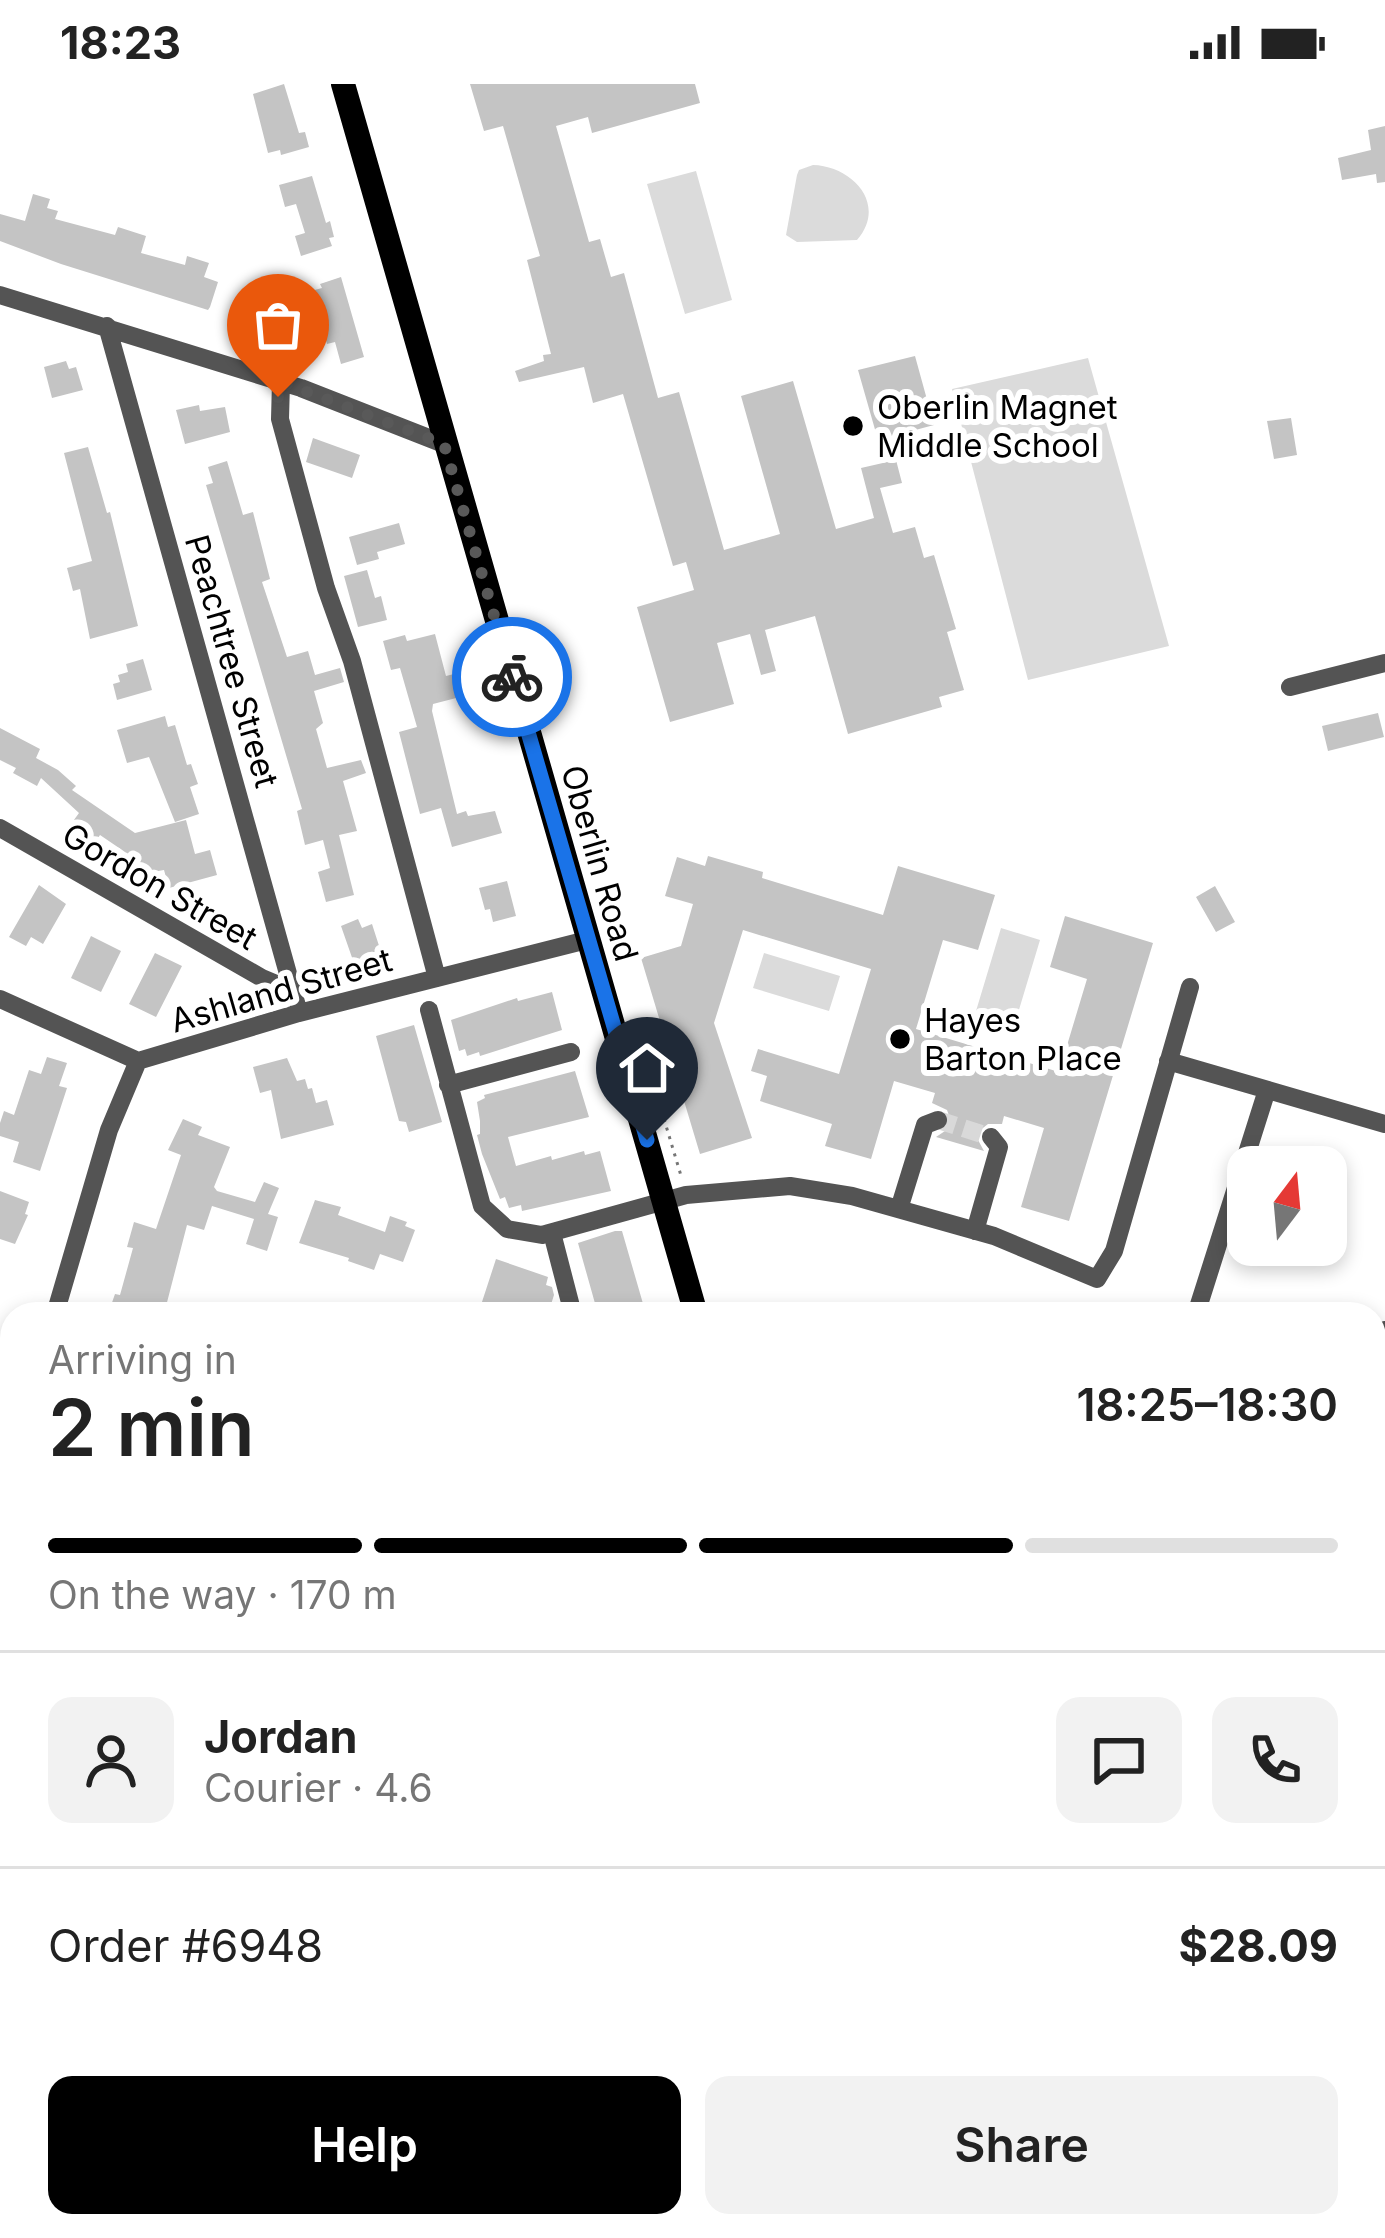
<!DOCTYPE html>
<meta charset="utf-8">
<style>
body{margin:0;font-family:Inter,sans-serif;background:#f2f2f2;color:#222;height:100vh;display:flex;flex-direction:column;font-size:45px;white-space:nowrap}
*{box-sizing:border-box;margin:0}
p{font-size:39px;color:#767676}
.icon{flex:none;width:66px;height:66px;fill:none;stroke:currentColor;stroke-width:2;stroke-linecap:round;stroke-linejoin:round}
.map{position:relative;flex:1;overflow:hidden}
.drawer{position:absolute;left:0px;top:1218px;width:1386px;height:936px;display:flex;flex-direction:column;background:#fff;border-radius:36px 36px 0 0;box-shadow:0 6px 18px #0003}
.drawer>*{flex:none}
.needle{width:78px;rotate:16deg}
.fabs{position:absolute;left:1227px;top:1062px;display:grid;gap:24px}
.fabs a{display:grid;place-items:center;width:120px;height:120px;border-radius:24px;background:#fff;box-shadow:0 6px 18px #0003;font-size:60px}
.pin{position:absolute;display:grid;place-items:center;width:102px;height:102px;color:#fff;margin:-123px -51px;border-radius:50% 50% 50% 0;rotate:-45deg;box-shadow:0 0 12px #0007}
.pin .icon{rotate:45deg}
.courier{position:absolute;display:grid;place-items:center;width:120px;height:120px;margin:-60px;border:9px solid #1a73e8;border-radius:50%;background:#fff;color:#222;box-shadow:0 3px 15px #0007}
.headline em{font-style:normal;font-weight:600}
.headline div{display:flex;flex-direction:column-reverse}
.headline{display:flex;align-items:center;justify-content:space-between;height:204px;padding:0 48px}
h1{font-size:78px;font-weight:600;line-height:90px}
.bar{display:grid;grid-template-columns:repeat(4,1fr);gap:18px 12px;align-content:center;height:144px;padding:0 48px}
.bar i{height:15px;border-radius:9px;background:#e0e0e0}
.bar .selected{background:#000}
.bar p{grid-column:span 4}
.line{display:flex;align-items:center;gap:30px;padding:0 48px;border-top:3px solid #e0e0e0}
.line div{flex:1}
.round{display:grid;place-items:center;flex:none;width:126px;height:126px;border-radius:24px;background:#f2f2f2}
.button{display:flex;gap:24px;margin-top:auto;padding:24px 48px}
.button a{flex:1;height:138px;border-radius:24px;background:#000;color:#fff;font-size:48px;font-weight:600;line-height:138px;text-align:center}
.button a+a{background:#f2f2f2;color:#222}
.status{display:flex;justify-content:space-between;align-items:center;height:84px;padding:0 60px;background:#fff;direction:ltr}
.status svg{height:33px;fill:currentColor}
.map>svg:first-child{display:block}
.green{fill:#dbdbdb}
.building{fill:#c4c4c4}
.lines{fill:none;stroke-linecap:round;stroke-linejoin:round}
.minor-tunnel{stroke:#d9d9d9;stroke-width:18;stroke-dasharray:18 9;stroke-linecap:butt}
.path{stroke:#767676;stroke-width:3;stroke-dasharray:3 6;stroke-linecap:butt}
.minor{stroke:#545454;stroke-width:18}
.major{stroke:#000;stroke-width:24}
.done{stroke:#595959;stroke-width:12;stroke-dasharray:0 21.6}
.route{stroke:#1a73e8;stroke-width:15}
.poi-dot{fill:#000;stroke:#fff;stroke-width:4.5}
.labels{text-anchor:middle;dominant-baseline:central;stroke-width:12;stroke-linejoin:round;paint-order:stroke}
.poi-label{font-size:33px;fill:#000;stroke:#fff;text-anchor:start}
.street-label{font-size:33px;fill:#000;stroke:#fff}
</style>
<div class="status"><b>18:23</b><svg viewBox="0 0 49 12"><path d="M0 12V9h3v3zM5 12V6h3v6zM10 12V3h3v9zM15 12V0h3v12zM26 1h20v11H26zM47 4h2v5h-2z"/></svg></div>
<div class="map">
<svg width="1385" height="2154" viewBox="0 0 1385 2154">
<rect width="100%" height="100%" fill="#fff"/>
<!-- green -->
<path class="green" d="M813,81c39,1 75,39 44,75l-60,2 -11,-7 11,-60 2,-5z
M696,87l36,129 -47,14 -38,-130z
M1088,274l81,288 -141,34 -76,-291z
M1001,844l39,12 -25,83 -39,-12z
M764,869l76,23 -11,35 -76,-23z"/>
<!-- building -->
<path class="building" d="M284,0l15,49 6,-1 4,15 -28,8 -1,-5 -12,3 -15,-59z
M470,0h225l5,19 -108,30 -4,-16 -32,9 33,116 11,-3 11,38 13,-4 34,125 21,-6 45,158 56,-16 -39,-138 52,-15 43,148 38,-11 -13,-50 35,-8 6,23 -22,5 13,45 22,-6 9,31 10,-3 22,74 -9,3 17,58 -25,7 3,10 -94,27 -33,-118 -50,14 11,41 -15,4 -11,-41 -33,9 17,61 -64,18 -33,-115 57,-17 -8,-28 -13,4 -50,-172 -30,9 -9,-36 -65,15 -4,-11 29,-10 -1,-6 8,-1 -24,-94 13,-4 -37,-130 -19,5z
M1385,42v56l-8,1 -1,-9 -34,6 -4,-22 33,-8 -3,-20z
M312,92l14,47 4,-2 4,16 -5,1 3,8 -31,10 -6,-20 10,-3 -9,-29 -11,3 -6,-22z
M33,110l17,5 -3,9 11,3 -3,8 60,16 3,-8 28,9 -5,17 44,12 2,-9 22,7 -5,14 14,5 -8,25 -2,3 -147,-46 -61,-23v-27l25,7z
M341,193l23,80 -23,7 -6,-22 -8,2 -16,-53 11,-3 -2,-4z
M915,272l19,69 -56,15 -20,-70z
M66,277l3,8 7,-2 7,23 -31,8 -8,-31z
M199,321l1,6 25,-4 5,25 -45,12 -9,-34z
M1291,334l6,37 -23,4 -7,-38z
M313,354l47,17 -8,23 -46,-16z
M88,363l19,66 3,-1 28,114 -48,13 -10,-50 -7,2 -6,-23 25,-7 -28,-108z
M227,377l16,54 10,-3 17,67 -8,3 25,75 21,-6 7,24 25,-7 4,14 -30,9 9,32 -7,6 11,39 34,-8 5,13 -23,8 14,50 -18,4 15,60 -28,7 -8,-30 12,-4 -7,-28 -18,5 -8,-34 5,-2 -96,-324 7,-2 -5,-16z
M399,439l6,21 -28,8 2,7 -22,6 -8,-28z
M367,486l8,28 6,-2 6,24 -29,7 -14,-51z
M435,550l11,42 8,-2 6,23 -27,7 -1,7 25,103 9,-3 2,5 27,-5 7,22 -50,14 -11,-39 -21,6 -21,-82 18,-5 -17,-59 -9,2 -8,-29 22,-6 2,6z
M143,575l9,31 -35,10 -4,-16 7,-2 -2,-7 10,-3 -2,-8z
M1378,629l6,24 -56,14 -6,-25z
M165,632l3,11 7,-2 12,40 4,-1 7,20 -8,3 9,27 -24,8 -26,-65 -22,6 -10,-33z
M0,644l40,21 -4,9 22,12 18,16 -4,4 63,43 51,-13 9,34 15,-4 7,25 -48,13 -5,-18 -34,6 -5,-24 -25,-17 -4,6 -25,-17 8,-11 -38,-35 -4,8 -24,-13 3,-5 -16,-8z
M708,772l55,16 -1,6 121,37 15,-49 97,29 -17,55 -35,-10 -27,89 143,43 28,-93 -37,-12 15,-51 88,27 -84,278 -48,-14 23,-79 -40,-12 -2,8h-14l-9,7 -1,9 6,11 -48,-14 12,-8 3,-8 -4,-11 -15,-7 3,-10 -41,-12 -23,78 -46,-13 7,-22 -72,-23 7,-25 -16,-5 7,-22 81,25 32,-105 -128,-39 -29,93 38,115 -52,16 -59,-196 40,-12 12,-42 -28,-8 12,-39 28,9z
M507,797l9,35 -23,6 -3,-13 -5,1 -6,-22z
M39,801l27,19 -23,40 -12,-7 -5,9 -17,-9z
M1215,802l20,36 -19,10 -20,-35z
M358,835l4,9 10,-4 9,28 -11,5 2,5 -16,7 -15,-43z
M91,852l30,15 -20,41 -30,-14z
M155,869l27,13 -26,51 -27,-13z
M552,908l10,38 -82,26 -1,-4 -12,4 -2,-7 -6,2 -8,-31 66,-22 1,3z
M414,941l28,97 -33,10 -3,-10 -7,-1 -23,-85z
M47,973l20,6 -8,23 8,2 -27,83 -27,-9 6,-20 -19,-6v-13l4,-12 10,4 15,-45 12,4z
M287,974l10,23 8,-2 3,10 4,-1 4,15 11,-3 7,25 -53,14 -10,-49 -11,3 -7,-26z
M575,987l14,46 -81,20 8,29 35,-10 1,4 32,-9 1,4 15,-4 11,40 -89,20 -1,-6 -12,3 -4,-11 -5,2 -18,-45 -5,-19 3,-1v-13l-3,-19 8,-4 -1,-3z
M183,1035l19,8 -4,8 32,12 -16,40 3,4 38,11 9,-20 15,6 -11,26 10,3 -11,34 -21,-7 8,-25 -42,-13 -8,24 -17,-5 -23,89h-56l7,-20 5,1 13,-47 -6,-1 7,-25 22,7 25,-74 -13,-5z
M0,1107l29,11 -4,12 3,1 -13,29 -15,-5z
M315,1116l26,7 -3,8 47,17 5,-16 17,6 -2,4 10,4 -12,32 -23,-8 -6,16 -26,-9 1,-3 -50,-15z
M615,1147h7l24,83h-48l-20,-71z
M496,1175l52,18 -2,8 6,2 2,8 -6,19h-41l-26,-9z"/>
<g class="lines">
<!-- minor-tunnel -->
<path class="minor-tunnel" d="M938,1036l53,17"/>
<!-- path -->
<path class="path" d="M664,1035l18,60"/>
<!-- minor -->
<path class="minor" d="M0,211l301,93 143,56
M107,242l192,687
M281,298l-1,37 46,169 26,73 85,317
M1290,603l95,-24
M0,744l262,150 31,13
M0,915l138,62 161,-48 288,-73
M429,926l53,196 25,23 35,6 144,-40 104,-9 62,10 142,40 103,43 17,-28 76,-264
M1168,977l217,63
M448,1001l123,-33
M899,1125l26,-84 13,-5
M975,1147l24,-84 -8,-10
M552,1149l21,81
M55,1230l54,-184 29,-69
M1196,1230l71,-224
M1374,1260l11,-14
M1374,1397l11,-10
M0,1413l12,-38
M0,1873l12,4
M1316,2142l9,12"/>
<!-- major -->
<path class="major" d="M343,0l353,1230
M1374,1776l11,-10
M667,2154l6,-12
M983,2154l6,-12"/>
</g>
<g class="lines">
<!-- done -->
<path class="done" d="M278,313l3,-15 163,62 68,233"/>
<!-- route -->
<path class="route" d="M512,593l135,463"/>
</g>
<!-- markers -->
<g class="poi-dot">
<circle cx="853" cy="342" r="12"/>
<circle cx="900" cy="955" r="12"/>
</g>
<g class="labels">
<!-- poi labels -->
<g class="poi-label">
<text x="877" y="323">Oberlin Magnet<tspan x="877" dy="38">Middle School</tspan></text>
<text x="924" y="936">Hayes<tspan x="924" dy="38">Barton Place</tspan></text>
</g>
<!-- street labels -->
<g class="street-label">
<text transform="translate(232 577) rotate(74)">Peachtree Street</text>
<text transform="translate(600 779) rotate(74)">Oberlin Road</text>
<text transform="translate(160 802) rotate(30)">Gordon Street</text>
<text transform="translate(281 906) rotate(-16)">Ashland Street</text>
</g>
</g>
</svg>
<div class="fabs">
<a><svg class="needle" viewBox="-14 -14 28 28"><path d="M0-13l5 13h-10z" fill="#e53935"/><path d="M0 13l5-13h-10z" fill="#767676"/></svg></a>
</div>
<div class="pin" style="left:278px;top:313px;background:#ea580c"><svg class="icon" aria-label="bag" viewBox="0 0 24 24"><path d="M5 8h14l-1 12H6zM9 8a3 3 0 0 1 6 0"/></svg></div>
<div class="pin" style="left:647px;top:1056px;background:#1f2937"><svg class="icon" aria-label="home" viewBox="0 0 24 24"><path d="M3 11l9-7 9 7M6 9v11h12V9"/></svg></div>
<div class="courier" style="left:512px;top:593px"><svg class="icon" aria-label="bike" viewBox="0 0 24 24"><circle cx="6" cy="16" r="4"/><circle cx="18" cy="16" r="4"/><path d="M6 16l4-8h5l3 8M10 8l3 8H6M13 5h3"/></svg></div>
<section class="drawer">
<div class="headline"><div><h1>2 min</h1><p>Arriving in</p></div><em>18:25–18:30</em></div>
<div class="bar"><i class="selected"></i><i class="selected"></i><i class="selected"></i><i></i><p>On the way · 170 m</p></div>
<div class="line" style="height:216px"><a class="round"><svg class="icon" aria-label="person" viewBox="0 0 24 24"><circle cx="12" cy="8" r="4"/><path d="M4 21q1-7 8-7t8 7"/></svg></a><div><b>Jordan</b><p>Courier · 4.6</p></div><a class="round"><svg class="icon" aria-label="chat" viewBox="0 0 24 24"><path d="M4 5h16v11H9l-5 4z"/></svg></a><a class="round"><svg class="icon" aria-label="phone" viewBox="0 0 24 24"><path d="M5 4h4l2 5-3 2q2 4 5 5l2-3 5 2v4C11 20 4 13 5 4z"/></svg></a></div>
<div class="line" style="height:156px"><div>Order #6948</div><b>$28.09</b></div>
<div class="button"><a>Help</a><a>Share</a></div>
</section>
</div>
